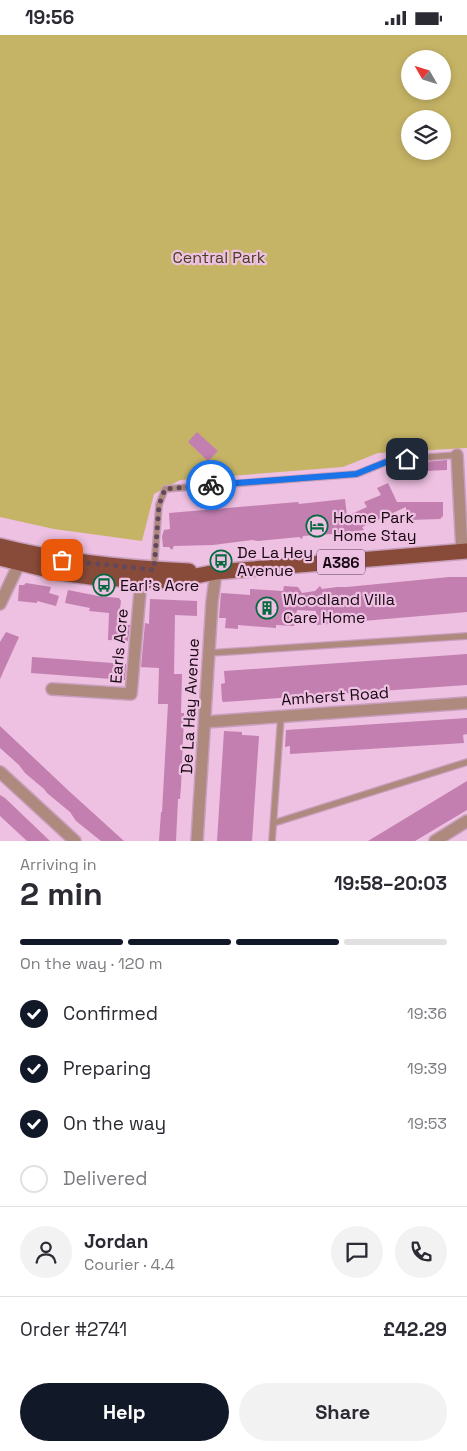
<!DOCTYPE html>
<meta charset="utf-8">
<style>
body{margin:0;font-family:"Space Grotesk",sans-serif;background:#f2f2f3;color:#2b2b33;height:100vh;display:flex;flex-direction:column;font-size:19px;white-space:nowrap}
*{box-sizing:border-box;margin:0}
p{font-size:16px;color:#7c7c81}
.icon{flex:none;width:28px;height:28px;fill:none;stroke:currentColor;stroke-width:2;stroke-linecap:round;stroke-linejoin:round}
.map{position:relative;height:806px;overflow:hidden}
.side{display:flex;flex-direction:column;background:#fff;flex:1}
.side>*{flex:none}
.needle{width:32px;rotate:309deg}
.buttons{position:absolute;left:401px;top:15px;display:grid;gap:10px}
.buttons a{display:grid;place-items:center;width:50px;height:50px;border-radius:50%;background:#fff;box-shadow:0 2px 8px #0003;font-size:25px}
.pin{position:absolute;display:grid;place-items:center;width:42px;height:42px;color:#fff;margin:-21px;border-radius:10px;box-shadow:0 2px 8px #0006}
.courier{position:absolute;display:grid;place-items:center;width:50px;height:50px;margin:-25px;border:4px solid #1a73e8;border-radius:50%;background:#fff;color:#222;box-shadow:0 1px 6px #0007}
.headline em{font-style:normal;font-weight:700}
.headline div{display:flex;flex-direction:column-reverse}
.headline{display:flex;align-items:center;justify-content:space-between;height:85px;padding:0 20px}
h1{font-size:32px;font-weight:700;line-height:38px}
.bar{display:grid;grid-template-columns:repeat(4,1fr);gap:8px 5px;align-content:center;height:60px;padding:0 20px}
.bar i{height:6px;border-radius:4px;background:#e1e1e2}
.bar .selected{background:#111827}
.bar p{grid-column:span 4}
.line{display:flex;align-items:center;gap:12px;padding:0 20px;border-top:1px solid #e1e1e2}
.line div{flex:1}
.round{display:grid;place-items:center;flex:none;width:52px;height:52px;border-radius:26px;background:#f2f2f3}
ol{padding:0 20px;list-style:none}
li{display:flex;align-items:center;gap:15px;height:55px}
li p{margin-inline-start:auto}
li .icon{padding:5px;border-radius:50%;background:#111827;color:#fff;stroke-width:4}
li:last-child{color:#7c7c81}
li i{width:28px;height:28px;border:2px solid #e1e1e2;border-radius:50%}
.primary-button{display:flex;gap:10px;margin-top:auto;padding:10px 20px}
.primary-button a{flex:1;height:58px;border-radius:30px;background:#111827;color:#fff;font-size:20px;font-weight:700;line-height:58px;text-align:center}
.primary-button a+a{background:#f2f2f3;color:#2b2b33}
.status{display:flex;justify-content:space-between;align-items:center;height:35px;padding:0 25px;background:#fff;direction:ltr}
.status svg{height:14px;fill:currentColor}
.map>svg:first-child{display:block}
.green{fill:#c6b466;fill-rule:evenodd}
.building{fill:#c27fb0}
.lines{fill:none;stroke-linecap:round;stroke-linejoin:round}
.lane-casing{stroke:#c79fbc;stroke-width:8}
.street-casing{stroke:#c79fbc;stroke-width:14}
.primary-casing{stroke:#c79fbc;stroke-width:18}
.lane{stroke:#ad897e;stroke-width:5.5}
.street{stroke:#ad897e;stroke-width:11}
.primary{stroke:#894b39;stroke-width:15}
.done{stroke:#62485a;stroke-width:5;stroke-dasharray:0 9}
.route{stroke:#1a73e8;stroke-width:6}
.labels{text-anchor:middle;dominant-baseline:central;stroke-width:4.5;stroke-linejoin:round;paint-order:stroke}
.shield{fill:#eec0e1;stroke:#573e50;stroke-width:1}
.shield-label{font-size:15px;font-weight:bold;fill:#160712}
.park-label{font-size:16px;fill:#49411e;stroke:#eec0e1}
.poi-label{font-size:16px;fill:#160712;stroke:#eec0e1;text-anchor:start}
.street-label{font-size:16px;fill:#160712;stroke:#eec0e1}
</style>
<div class="status"><b>19:56</b><svg viewBox="0 0 49 12"><path d="M0 12V9h3v3zM5 12V6h3v6zM10 12V3h3v9zM15 12V0h3v12zM26 1h20v11H26zM47 4h2v5h-2z"/></svg></div>
<div class="map">
<svg width="467" height="806" viewBox="0 0 467 806">
<rect width="100%" height="100%" fill="#eec0e1"/>
<!-- green -->
<path class="green" d="M0,0h467v413l-89,5 -35,14 -163,13 -26,14 -12,47 -88,-12 -54,-12zM410,24h32v32h-32zM410,84h32v32h-32z"/>
<!-- building -->
<path class="building" d="M197,397l21,19 -10,10 -20,-19z
M447,425v10l-22,1v-9z
M388,448l9,19h46v14l-3,3 -31,1 -3,-1v-12l-44,20 2,3 -14,2 -2,4 -2,-3 -43,3 -1,3 -3,-2 -41,4 -6,-1 -39,5 -39,1 -2,4 -3,-3h-6l-1,-11 2,-6 6,-1 -1,-16 129,-11 1,2 46,-5 2,17 20,-9 -3,-5 17,-7 -4,-7z
M449,542h18v35l-150,13 -1,-14 -19,-1 -3,16 -18,-1v3l-38,-3v4l-13,-1 1,-10h-7l2,-25 29,2v-6l33,2 1,-5 14,1 4,6 13,-2 5,-5 2,3 15,-2h10z
M26,548l25,4 -2,6 10,3 -3,10 -19,-5v2l-19,-2 1,-16h5z
M68,555l30,6 21,2 2,3 -3,23 12,1 -2,16 -20,-1 1,-27 -20,-2 1,-3 -25,-5z
M150,564l47,2v15l-22,-1 -1,59h8l-1,39h3v4l-3,69 -1,13h-2l-2,42h-17l2,-29h1l6,-108h-10l1,-36 -18,-1 4,-44 4,1z
M6,597l13,5 -19,42v-37z
M467,619v31l-244,17 -1,-2 -1,-16 4,-1 -1,-12z
M32,622l94,7 -1,16 -94,-7z
M467,683v16l-4,1 1,8 -174,11v-8l-5,1 1,-17z
M0,691l70,66 54,49h-23l-25,-20 -6,-9 -23,-19 -3,-4 -19,-16 -6,-8 -19,-17z
M224,696l18,1v3l17,1 -7,105h-35z
M467,746v29l-52,31h-47z
M0,760l5,3 45,43h-23l-27,-25z"/>
<g class="lines">
<!-- lane casing -->
<g class="lane-casing">
<path id="lane" d="M154,533l5,-63 6,-16 192,-15 34,-14 66,-5
M209,618l258,-17
M274,788l193,-61
M272,806l9,-125"/>
</g>
<!-- street casing -->
<g class="street-casing">
<path id="street" d="M457,420l5,96
M0,569l19,-40
M52,654l79,5 10,-113
M206,687l261,-19
M0,737l75,69
M197,806l15,-239 4,-30
M435,806l32,-20"/>
</g>
<!-- primary casing -->
<g class="primary-casing">
<path id="primary" d="M0,511c62,16 125,22 189,25
M0,523l60,15 38,5 72,3 46,-9 251,-21"/>
</g>
<!-- lane -->
<use href="#lane" class="lane"/>
<!-- street -->
<use href="#street" class="street"/>
<!-- primary -->
<use href="#primary" class="primary"/>
</g>
<g class="lines">
<!-- done -->
<path class="done" d="M62,525l92,10 5,-65 6,-16 46,-4"/>
<!-- route -->
<path class="route" d="M211,450l145,-11 35,-14 16,-1"/>
</g>
<!-- icons -->
<defs>
<g id="hotel-ring" transform="scale(1.125)"><circle r="9.5" fill="#eec0e1" stroke="#066a40" stroke-width="1.5"/><path d="M-6-4.5h1.5V1H6V5H4.5V3h-9V5H-6ZM-4 0a1.8 1.8 0 1 1 3.6 0ZM.5 0V-2.5h3Q6-2.5 6 0Z" fill="#066a40"/></g>
<g id="bus-ring" transform="scale(1.125)"><circle r="9.5" fill="#eec0e1" stroke="#066a40" stroke-width="1.5"/><path d="M-5-6H5V4H4V6H2V4H-2V6H-4V4H-5ZM-3.5-4V0h7V-4ZM-3.5 1.2v1.5H-2V1.2ZM2 1.2v1.5H3.5V1.2Z" fill="#066a40"/></g>
<g id="building-ring" transform="scale(1.125)"><circle r="9.5" fill="#eec0e1" stroke="#066a40" stroke-width="1.5"/><path d="M-4-6H4V6H1V3H-1V6H-4ZM-2.5-4.3h1.7v1.8h-1.7ZM.8-4.3h1.7v1.8H.8ZM-2.5-1h1.7V.8h-1.7ZM.8-1h1.7V.8H.8Z" fill="#066a40"/></g>
</defs>
<g fill-rule="evenodd">
<use href="#hotel-ring" x="317" y="491"/>
<use href="#bus-ring" x="221" y="526"/>
<use href="#bus-ring" x="104" y="550"/>
<use href="#building-ring" x="267" y="573"/>
</g>
<g class="labels">
<!-- shield labels -->
<rect class="shield" x="317" y="514.5" width="48" height="25" rx="4"/>
<g class="shield-label">
<text x="341" y="527">A386</text>
</g>
<!-- park labels -->
<g class="park-label">
<text x="219" y="222">Central Park</text>
</g>
<!-- poi labels -->
<g class="poi-label">
<text x="333" y="482">Home Park<tspan x="333" dy="18">Home Stay</tspan></text>
<text x="237" y="517">De La Hey<tspan x="237" dy="18">Avenue</tspan></text>
<text x="120" y="550">Earl's Acre</text>
<text x="283" y="564">Woodland Villa<tspan x="283" dy="18">Care Home</tspan></text>
</g>
<!-- street labels -->
<g class="street-label">
<text transform="translate(119 611) rotate(-85)">Earls Acre</text>
<text transform="translate(335 661) rotate(-4)">Amherst Road</text>
<text transform="translate(190 671) rotate(-87)">De La Hay Avenue</text>
</g>
</g>
</svg>
<div class="buttons">
<a><svg class="needle" viewBox="-14 -14 28 28"><path d="M0-13l5 13h-10z" fill="#e53935"/><path d="M0 13l5-13h-10z" fill="#7c7c81"/></svg></a>
<a><svg class="icon" aria-label="layers" viewBox="0 0 24 24"><path d="M12 4l9 5-9 5-9-5zM3 14l9 5 9-5"/></svg></a>
</div>
<div class="pin" style="left:62px;top:525px;background:#ea580c"><svg class="icon" aria-label="bag" viewBox="0 0 24 24"><path d="M5 8h14l-1 12H6zM9 8a3 3 0 0 1 6 0"/></svg></div>
<div class="pin" style="left:407px;top:424px;background:#1f2937"><svg class="icon" aria-label="home" viewBox="0 0 24 24"><path d="M3 11l9-7 9 7M6 9v11h12V9"/></svg></div>
<div class="courier" style="left:211px;top:450px"><svg class="icon" aria-label="bike" viewBox="0 0 24 24"><circle cx="6" cy="16" r="4"/><circle cx="18" cy="16" r="4"/><path d="M6 16l4-8h5l3 8M10 8l3 8H6M13 5h3"/></svg></div>
</div>
<section class="side">
<div class="headline"><div><h1>2 min</h1><p>Arriving in</p></div><em>19:58–20:03</em></div>
<div class="bar"><i class="selected"></i><i class="selected"></i><i class="selected"></i><i></i><p>On the way · 120 m</p></div>
<ol>
<li><svg class="icon" aria-label="check" viewBox="0 0 24 24"><path d="M5 12l5 5 9-10"/></svg>Confirmed<p>19:36</p></li>
<li><svg class="icon" aria-label="check" viewBox="0 0 24 24"><path d="M5 12l5 5 9-10"/></svg>Preparing<p>19:39</p></li>
<li><svg class="icon" aria-label="check" viewBox="0 0 24 24"><path d="M5 12l5 5 9-10"/></svg>On the way<p>19:53</p></li>
<li><i></i>Delivered</li>
</ol>
<div class="line" style="height:90px"><a class="round"><svg class="icon" aria-label="person" viewBox="0 0 24 24"><circle cx="12" cy="8" r="4"/><path d="M4 21q1-7 8-7t8 7"/></svg></a><div><b>Jordan</b><p>Courier · 4.4</p></div><a class="round"><svg class="icon" aria-label="chat" viewBox="0 0 24 24"><path d="M4 5h16v11H9l-5 4z"/></svg></a><a class="round"><svg class="icon" aria-label="phone" viewBox="0 0 24 24"><path d="M5 4h4l2 5-3 2q2 4 5 5l2-3 5 2v4C11 20 4 13 5 4z"/></svg></a></div>
<div class="line" style="height:65px"><div>Order #2741</div><b>£42.29</b></div>
<div class="primary-button"><a>Help</a><a>Share</a></div>
</section>
